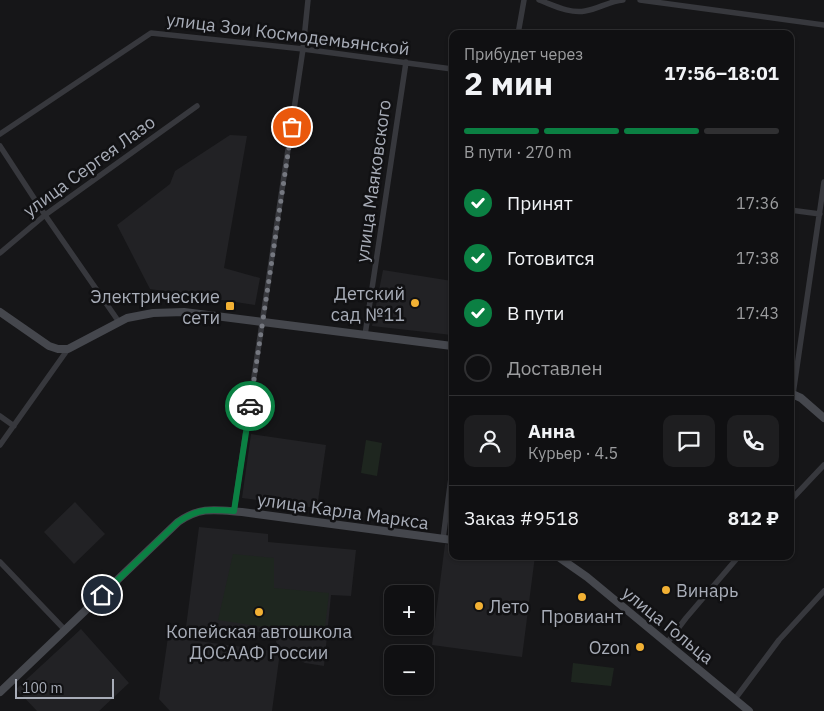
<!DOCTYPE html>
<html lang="ru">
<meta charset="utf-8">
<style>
body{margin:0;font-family:"IBM Plex Sans",sans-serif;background:#1e1e20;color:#f1f3f6;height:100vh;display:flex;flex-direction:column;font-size:19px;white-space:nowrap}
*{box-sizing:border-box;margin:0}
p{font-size:16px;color:#9c9d9f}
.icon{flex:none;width:28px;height:28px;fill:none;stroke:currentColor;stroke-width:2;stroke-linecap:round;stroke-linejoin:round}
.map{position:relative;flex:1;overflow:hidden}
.drawer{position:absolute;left:449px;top:30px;width:345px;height:530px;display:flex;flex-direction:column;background:#101012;border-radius:10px;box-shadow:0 1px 4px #0004,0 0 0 1px #303032}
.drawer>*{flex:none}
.controls{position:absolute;left:384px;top:585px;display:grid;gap:10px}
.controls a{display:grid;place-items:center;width:50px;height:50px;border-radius:10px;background:#101012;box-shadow:0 1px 4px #0004,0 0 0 1px #303032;font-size:25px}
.scale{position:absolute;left:15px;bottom:12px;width:99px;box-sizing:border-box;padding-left:5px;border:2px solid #a8adb8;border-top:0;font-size:14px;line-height:18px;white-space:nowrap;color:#a8adb8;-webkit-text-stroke:4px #111113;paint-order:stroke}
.pin{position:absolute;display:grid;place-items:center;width:42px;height:42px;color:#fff;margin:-21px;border:2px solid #fff;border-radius:50%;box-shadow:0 1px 5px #0007}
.courier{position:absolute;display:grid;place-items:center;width:50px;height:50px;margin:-25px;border:4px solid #0b8043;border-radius:50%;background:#fff;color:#222;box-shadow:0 1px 6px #0007}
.headline em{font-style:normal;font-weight:800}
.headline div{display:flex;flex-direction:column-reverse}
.headline{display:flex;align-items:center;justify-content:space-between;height:85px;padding:0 15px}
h1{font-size:32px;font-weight:800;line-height:38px}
.bar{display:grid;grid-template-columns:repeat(4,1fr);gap:8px 5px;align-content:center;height:60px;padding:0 15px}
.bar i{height:6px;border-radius:4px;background:#303032}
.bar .on{background:#0b8043}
.bar p{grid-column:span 4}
.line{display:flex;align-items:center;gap:12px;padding:0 15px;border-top:1px solid #303032}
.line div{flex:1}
.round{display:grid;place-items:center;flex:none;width:52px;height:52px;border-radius:10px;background:#1e1e20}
ol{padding:0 15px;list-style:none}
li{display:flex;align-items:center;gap:15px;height:55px}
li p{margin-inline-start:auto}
li .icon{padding:5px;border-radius:50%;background:#0b8043;color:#fff;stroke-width:4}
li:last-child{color:#9c9d9f}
li i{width:28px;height:28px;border:2px solid #303032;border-radius:50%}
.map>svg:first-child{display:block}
.built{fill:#222225}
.green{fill:#1e261f}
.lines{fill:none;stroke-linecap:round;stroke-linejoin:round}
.street{stroke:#37383d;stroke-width:5.5}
.secondary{stroke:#45474d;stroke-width:8}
.done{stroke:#757880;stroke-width:5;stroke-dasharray:0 9}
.route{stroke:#0b8043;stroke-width:6}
.poi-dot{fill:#f2b134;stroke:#111113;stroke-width:2}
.labels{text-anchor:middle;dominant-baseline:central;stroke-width:5;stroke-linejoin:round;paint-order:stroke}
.street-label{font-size:18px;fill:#a8adb8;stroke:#111113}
.poi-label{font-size:18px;fill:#a8adb8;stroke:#111113;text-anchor:end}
</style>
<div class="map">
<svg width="824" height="711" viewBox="0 0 824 711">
<rect width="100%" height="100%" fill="#161618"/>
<!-- built -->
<path class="built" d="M230,135l17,1 -23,132 36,10 -5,27 -105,-16 -33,-64 53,-41 5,-13z
M383,270l69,11v54l-80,-9z
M251,434l75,11 -9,63 -75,-10z
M75,502l30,32 -31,30 -30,-32z
M199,527l69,7v8l88,8 -5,46 -20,-1 -7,71 -19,-3 -25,-13 -8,-17 -86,-6z
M445,544l7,1v11h83l-13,101 -90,-12z
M81,629l48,54 -30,28h-62l-21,-22z
M168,637l112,15 -8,59h-102l-11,-12z"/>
<!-- green -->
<path class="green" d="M366,440l16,3 -5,33 -16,-3z
M233,554l41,4v30l55,5 -5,43 -106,-16z
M573,663l41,5 -3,18 -40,-4z"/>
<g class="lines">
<!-- street -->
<path class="street" d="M539,0c14,5 31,14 46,11 13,-2 25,-10 38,-11
M640,0l184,25
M518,34l6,-34
M0,134l151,-101 152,16 149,20
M0,146l45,69 74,107
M790,210l30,4
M0,253l45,-38 152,-109
M365,335l41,-273
M793,394l31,-212
M0,416l14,10
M0,445l68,-96
M790,501l34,-36
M234,511l69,-462 5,-49
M443,539l9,-69
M0,562l65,68
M667,643l19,-25 53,-62
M735,699l44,-59 45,-49"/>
<!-- secondary -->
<path class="secondary" d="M0,312l49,34 9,3h10l59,-31 26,-5 31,-1 268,34
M790,393l11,5 23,20
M557,556l30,21 162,134
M0,692l178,-170c23,-16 38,-12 64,-10l210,28"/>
</g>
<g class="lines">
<!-- done -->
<path class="done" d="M250,406l42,-279"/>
<!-- route -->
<path class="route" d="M102,595l76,-73c20,-14 33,-13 56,-11l16,-105"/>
</g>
<!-- markers -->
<g class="poi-dot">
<circle cx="415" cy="303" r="5"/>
<rect x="225" y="301" width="10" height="10" rx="2.5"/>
<circle cx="666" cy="590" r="5"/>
<circle cx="582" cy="597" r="5"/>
<circle cx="479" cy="606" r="5"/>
<circle cx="259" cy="612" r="5"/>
<circle cx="640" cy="647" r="5"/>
</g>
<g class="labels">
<!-- street labels -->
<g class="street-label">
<text transform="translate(288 34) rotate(7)">улица Зои Космодемьянской</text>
<text transform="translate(89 166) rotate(-36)">улица Сергея Лазо</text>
<text transform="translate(373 181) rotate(-82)">улица Маяковского</text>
<text transform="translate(343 511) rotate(8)">улица Карла Маркса</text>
<text transform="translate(668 625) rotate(39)">улица Гольца</text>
</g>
<!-- poi labels -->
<g class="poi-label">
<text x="405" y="293">Детский<tspan x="405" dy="21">сад №11</tspan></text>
<text x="220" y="296">Электрические<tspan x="220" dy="21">сети</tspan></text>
<text x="676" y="590" text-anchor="start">Винарь</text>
<text x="489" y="606" text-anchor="start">Лето</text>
<text x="582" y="616" text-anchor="middle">Провиант</text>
<text x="259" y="631" text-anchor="middle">Копейская автошкола<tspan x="259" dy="21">ДОСААФ России</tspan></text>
<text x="630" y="647">Ozon</text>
</g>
</g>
</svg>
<div class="controls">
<a>+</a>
<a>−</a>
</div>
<div class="scale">100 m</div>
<div class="pin" style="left:292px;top:127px;background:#ea580c"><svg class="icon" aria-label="bag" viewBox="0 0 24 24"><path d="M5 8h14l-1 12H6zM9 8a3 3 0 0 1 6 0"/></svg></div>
<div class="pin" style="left:102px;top:595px;background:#1f2937"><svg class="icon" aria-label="home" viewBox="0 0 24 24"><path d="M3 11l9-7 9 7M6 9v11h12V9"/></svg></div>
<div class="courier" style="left:250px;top:406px"><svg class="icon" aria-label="car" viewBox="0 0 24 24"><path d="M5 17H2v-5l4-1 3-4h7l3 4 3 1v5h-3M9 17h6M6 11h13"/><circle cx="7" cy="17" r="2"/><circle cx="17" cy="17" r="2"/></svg></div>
<section class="drawer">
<div class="headline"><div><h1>2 мин</h1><p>Прибудет через</p></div><em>17:56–18:01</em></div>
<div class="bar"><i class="on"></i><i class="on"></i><i class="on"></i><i></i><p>В пути · 270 m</p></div>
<ol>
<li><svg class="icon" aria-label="check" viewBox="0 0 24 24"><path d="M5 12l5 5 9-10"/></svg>Принят<p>17:36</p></li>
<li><svg class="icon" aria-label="check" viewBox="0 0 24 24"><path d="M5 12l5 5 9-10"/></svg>Готовится<p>17:38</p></li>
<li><svg class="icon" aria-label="check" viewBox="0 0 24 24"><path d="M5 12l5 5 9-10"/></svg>В пути<p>17:43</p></li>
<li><i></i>Доставлен</li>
</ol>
<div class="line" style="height:90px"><a class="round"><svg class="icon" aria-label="person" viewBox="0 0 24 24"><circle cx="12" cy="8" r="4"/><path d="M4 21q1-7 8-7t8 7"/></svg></a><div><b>Анна</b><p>Курьер · 4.5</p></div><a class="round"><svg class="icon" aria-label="chat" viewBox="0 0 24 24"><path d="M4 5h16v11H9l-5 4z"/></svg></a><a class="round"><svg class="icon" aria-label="phone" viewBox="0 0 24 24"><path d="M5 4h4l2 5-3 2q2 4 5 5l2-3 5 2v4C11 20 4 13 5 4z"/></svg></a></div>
<div class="line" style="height:65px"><div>Заказ #9518</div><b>812 ₽</b></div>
</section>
</div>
